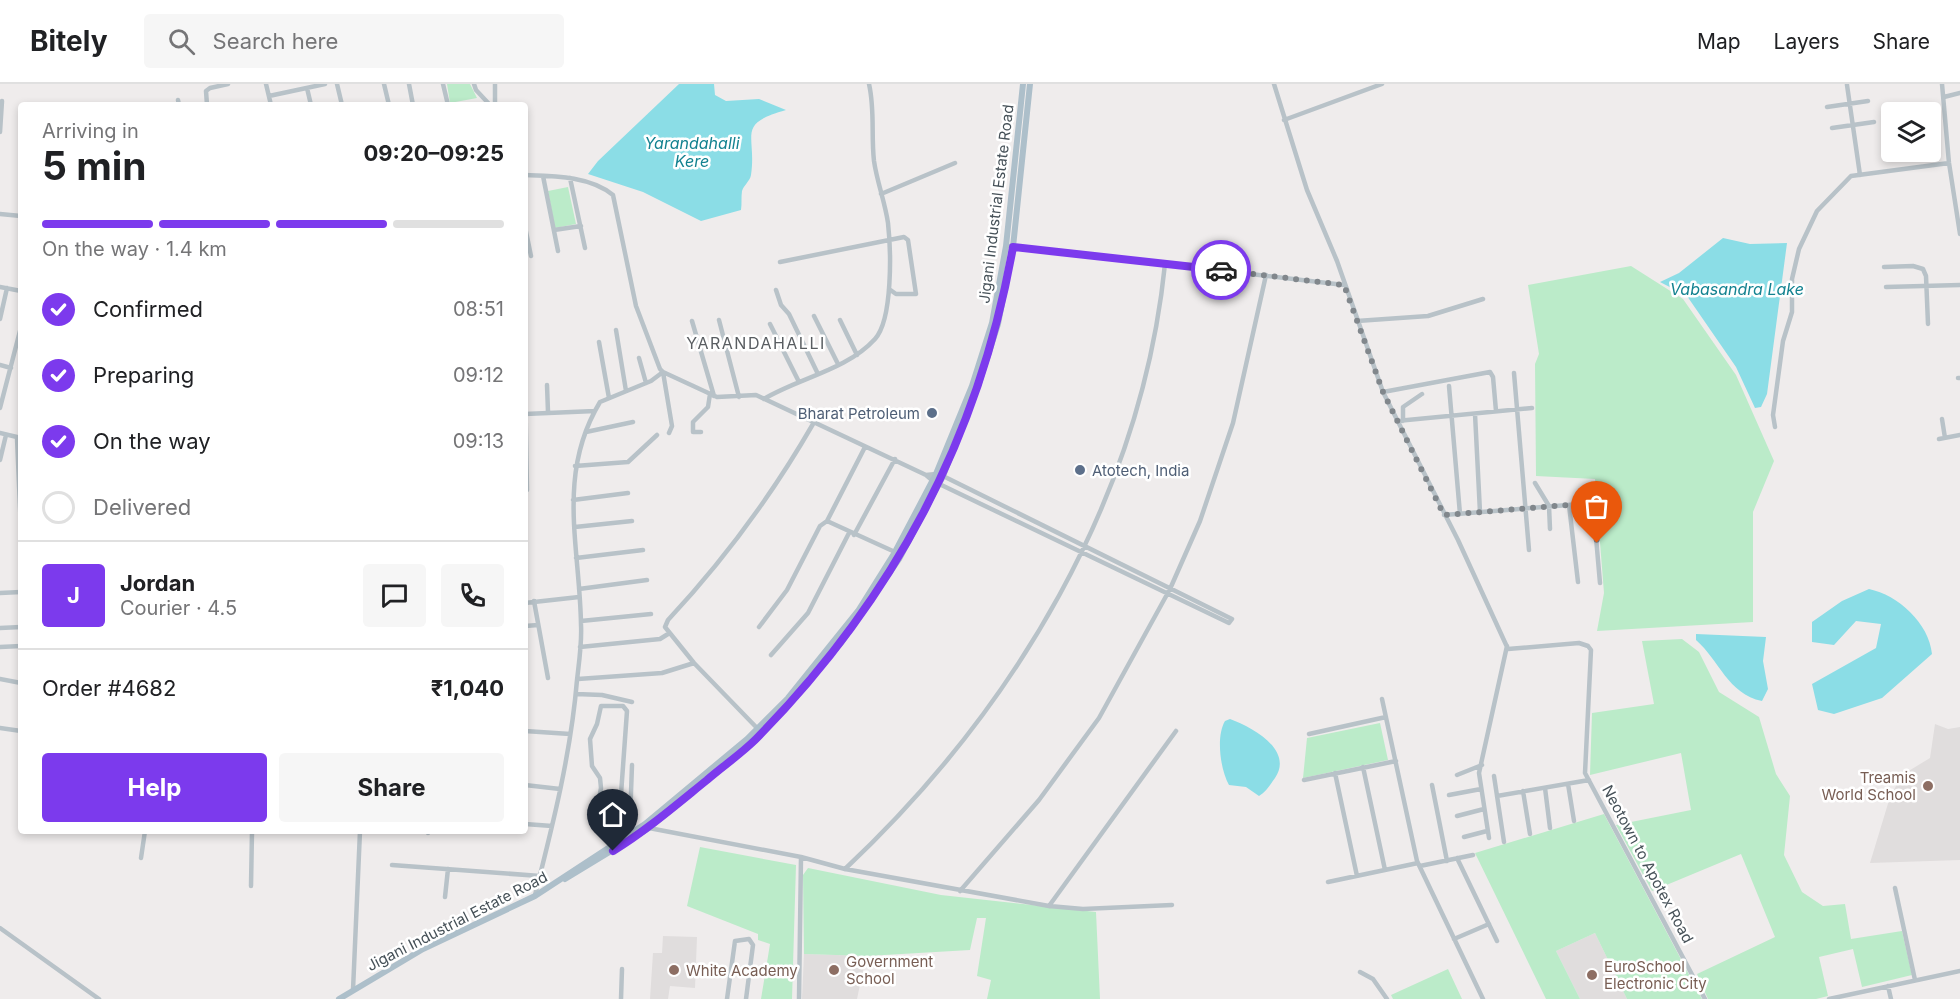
<!DOCTYPE html>
<meta charset="utf-8">
<style>
body{margin:0;font-family:Inter,sans-serif;background:#f6f6f6;color:#202124;height:100vh;display:flex;flex-direction:column;font-size:22px;white-space:nowrap}
*{box-sizing:border-box;margin:0}
p{font-size:20px;color:#757577}
.icon{flex:none;width:33px;height:33px;fill:none;stroke:currentColor;stroke-width:2;stroke-linecap:round;stroke-linejoin:round}
.map{position:relative;flex:1;overflow:hidden}
.details{position:absolute;left:18px;top:18px;width:510px;height:732px;display:flex;flex-direction:column;background:#fff;border-radius:6px;box-shadow:0 3px 9px #0003}
.details>*{flex:none}
.fabs{position:absolute;left:1881px;top:18px;display:grid;gap:12px}
.fabs a{display:grid;place-items:center;width:60px;height:60px;border-radius:6px;background:#fff;box-shadow:0 3px 9px #0003;font-size:30px}
.pin{position:absolute;display:grid;place-items:center;width:51px;height:51px;color:#fff;margin:-62px -26px;border-radius:50% 50% 50% 0;rotate:-45deg;box-shadow:0 0 6px #0007}
.pin .icon{rotate:45deg}
.courier{position:absolute;display:grid;place-items:center;width:60px;height:60px;margin:-30px;border:4px solid #7c3aed;border-radius:50%;background:#fff;color:#222;box-shadow:0 2px 8px #0007}
.summary em{font-style:normal;font-weight:700}
.summary div{display:flex;flex-direction:column-reverse}
.summary{display:flex;align-items:center;justify-content:space-between;height:102px;padding:0 24px}
h1{font-size:39px;font-weight:700;line-height:45px}
.bar{display:grid;grid-template-columns:repeat(4,1fr);gap:9px 6px;align-content:center;height:72px;padding:0 24px}
.bar i{height:8px;border-radius:4px;background:#e0e0e0}
.bar .active{background:#7c3aed}
.bar p{grid-column:span 4}
.line{display:flex;align-items:center;gap:15px;padding:0 24px;border-top:2px solid #e0e0e0}
.line div{flex:1}
.round{display:grid;place-items:center;flex:none;width:63px;height:63px;border-radius:6px;background:#f6f6f6}
ol{padding:0 24px;list-style:none}
li{display:flex;align-items:center;gap:18px;height:66px}
li p{margin-inline-start:auto}
li .icon{padding:6px;border-radius:50%;background:#7c3aed;color:#fff;stroke-width:4}
li:last-child{color:#757577}
li i{width:33px;height:33px;border:3px solid #e0e0e0;border-radius:50%}
.button{display:flex;gap:12px;margin-top:auto;padding:12px 24px}
.button a{flex:1;height:69px;border-radius:6px;background:#7c3aed;color:#fff;font-size:24px;font-weight:700;line-height:69px;text-align:center}
.button a+a{background:#f6f6f6;color:#202124}
header{display:flex;align-items:center;gap:36px;box-sizing:border-box;height:84px;padding:0 30px;background:#fff;border-bottom:2px solid #e0e0e0}
header strong{font-size:28px}
nav{display:flex;gap:33px;margin-inline-start:auto;font-size:21px}
.search{width:420px;height:54px;background:#f6f6f6;display:flex;align-items:center;gap:15px;box-sizing:border-box;padding:0 21px;border-radius:6px;color:#757577;font-size:22px}
.map>svg:first-child{display:block}
.education{fill:#e0dddd}
.green{fill:#bbebc9}
.water{fill:#8bdde6}
.lines{fill:none;stroke-linecap:round;stroke-linejoin:round}
.minor{stroke:#b8c2c8;stroke-width:4.5}
.major{stroke:#adbfca;stroke-width:6}
.done{stroke:#81878c;stroke-width:6;stroke-dasharray:0 10.8}
.route{stroke:#7c3aed;stroke-width:8}
.service-dot{fill:#5c6f8a;stroke:#fff;stroke-width:2}
.education-dot{fill:#8d6e63;stroke:#fff;stroke-width:2}
.labels{text-anchor:middle;dominant-baseline:central;stroke-width:5;stroke-linejoin:round;paint-order:stroke}
.street-label{font-size:15px;fill:#465158;stroke:#fff}
.service-label{font-size:15px;fill:#4e5e75;stroke:#fff;text-anchor:end}
.education-label{font-size:15px;fill:#785e54;stroke:#fff;text-anchor:start}
.water-label{font-size:16px;font-style:italic;fill:#138290;stroke:#fff}
.neighbourhood-label{font-size:16px;letter-spacing:1.5px;fill:#595d61;stroke:#fff}
</style>
<header>
<strong>Bitely</strong>
<div class="search"><svg class="icon" aria-label="search" viewBox="0 0 24 24"><circle cx="10" cy="10" r="6"/><path d="M15 15l6 6"/></svg>Search here</div>
<nav><a>Map</a><a>Layers</a><a>Share</a></nav>
</header>
<div class="map">
<svg width="1960" height="915" viewBox="0 0 1960 915">
<rect width="100%" height="100%" fill="#efecec"/>
<!-- education -->
<path class="education" d="M1935,640l13,5 12,-2v133l-90,3 20,-66 12,-22 28,-17z
M1595,849l32,66h-47l-24,-48z
M663,852l34,1 -2,51 -25,-2 -2,13h-18l3,-46h9z
M804,870l62,2 -9,43h-55z"/>
<!-- green -->
<path class="green" d="M447,0h23l7,14 -27,5z
M568,103l8,37 -21,4 -7,-37z
M1631,182l52,33 53,76 38,86 -21,51v110l-156,9 7,-38 -9,-114 -59,-3 -1,-112 4,-10 -11,-69z
M1682,555l17,13 20,40 40,25 17,57 14,22 -6,59 18,37 21,14 22,-2 6,35 51,-8 10,44 -50,12 -9,-38 -34,8 9,39 -12,3h-108l-11,-25 78,-37 -34,-83 -89,37 -36,-66 75,-15 -10,-57 -91,22 2,-62 62,-9 -12,-63z
M1380,639l8,37 -85,18 4,-40z
M1604,730l98,185h-75l-32,-66 -39,18 24,48h-34l-71,-146z
M700,763l96,18 -4,134h-31l9,-55 -12,-4v-6l-71,-28z
M808,784l133,27 155,17 4,87h-113l4,-19 -14,-4 9,-58h-9l-7,32 -103,6 -63,-2 -1,-79z
M1448,885l14,30h-69l-2,-4z"/>
<!-- water -->
<path class="water" d="M679,0h35l1,11 11,6 33,-2 27,11c-51,14 -29,25 -35,65 -1,6 -7,10 -9,16 -1,6 0,13 -1,19l-40,11 -58,-29 -55,-18 10,-13z
M1723,154l27,6 37,-1 -20,151 -6,13 -6,1 -19,-41 -49,-71 -27,-14 19,-9z
M1869,505c29,6 60,34 63,65l-50,44 -48,16 -16,-4 -6,-26 64,-36 5,-24 -25,-3 -22,24 -22,-3v-20l30,-21z
M1696,550l70,3 -3,24 5,28 -6,12c-34,-7 -43,-41 -66,-61z
M1230,635c22,8 64,31 45,59 -5,7 -9,14 -16,18l-13,-9 -17,-2c-9,-16 -13,-49 -4,-64z"/>
<g class="lines">
<!-- minor -->
<path class="minor" d="M266,0l5,21
M337,0l5,21
M384,0l5,21
M409,0l4,21
M443,0l5,21
M474,0l2,6 14,15
M495,0v21
M1274,0l33,106 30,71 46,131 75,148 50,109 71,-6 9,3 3,4 -6,123 120,226
M1942,0l7,79 11,71
M1847,1l13,90
M307,4l4,17
M269,12l56,-12
M1944,13l16,-4
M178,16l1,5
M207,21l-1,-14 4,-3 18,-4
M1827,23l41,-6
M1284,36l98,-36
M1832,44l42,-6
M0,48l2,-31
M525,91c29,1 65,1 88,20l23,111 24,63 3,3 9,54 -3,7
M543,92l15,75
M570,94l15,70
M881,110l74,-31
M0,130l21,2
M525,143l6,29
M554,146l27,-4
M1010,162l334,39
M780,178l124,-25 4,3 8,54h-20l-7,-5
M1884,183l29,-1 10,3 3,7 2,48
M0,203l21,4
M1886,203l74,-2
M776,206l5,15 8,9 28,58
M814,232l24,48
M0,235l7,-31
M719,236l20,77
M840,236l17,35
M692,237l22,75
M1357,237l71,-5 55,-17
M770,240l28,56
M616,246l10,61
M599,258l10,56
M639,274l7,25
M0,281l11,3
M663,288l54,25 39,-2 170,80
M1514,289l15,177
M1958,294h2
M525,295l2,111
M547,301l1,27
M1449,302l11,128
M1383,308l107,-20 3,5 3,34
M764,315c35,-21 83,-29 111,-60 18,-20 16,-89 13,-116 -3,-21 -11,-41 -14,-62 -3,-26 1,-51 -5,-77
M0,324l21,-81
M525,330l70,-3
M1475,330l5,98
M1942,335l3,19
M1397,337l135,-13
M1403,337v-14l19,-13
M1775,343l-2,-12 10,-74 9,-29v-33l7,-30 18,-38 34,-35 98,-13
M586,348l47,-10
M701,348h-8v-10l15,-15 2,-13
M0,349l21,5
M17,354l4,92
M1939,355l21,-4
M0,376l6,-25
M575,382l53,-4 29,-27
M936,390l7,2 289,143 -3,4 -296,-142 -7,-6z
M1535,399l14,23 1,23
M573,416l55,-7
M1569,421l9,77
M1444,431l149,-12 7,80
M827,437l68,31
M575,443l57,-6
M854,451l41,-76
M576,474l67,-8
M579,505l68,-9
M0,509l21,-1
M534,517l14,77
M525,519l54,-6
M581,537l70,-7
M525,542l13,-1
M759,543l28,-37 33,-64 7,-5 38,-74
M0,544l21,-1
M0,563l21,-1
M580,563l80,-8 8,-5
M771,571l37,-42 41,-80
M525,588v3
M0,595l21,4
M578,595l84,-6 32,-10
M576,610l26,1 30,7
M1382,615l35,162 66,138
M0,644l21,3
M757,644l-63,-65 -29,-36 3,-7c56,-60 104,-125 145,-196
M525,647l45,3
M1309,650l77,-17
M1363,683l22,103
M1335,689l22,103
M1457,691l25,-10
M1494,692l10,66
M1304,696l92,-19
M1568,700l6,37
M525,701l35,4
M1432,701l15,76
M1545,704l5,40
M1523,707l7,43
M1449,711l32,-6
M1497,712l92,-16
M1457,732l27,-7
M525,740l27,2
M649,744l152,29 44,12 204,37 34,3 89,-4
M428,749v-2
M1464,753l23,-6
M623,754l-7,-9 3,-7 -15,-3 -7,-9 4,-22 -1,-10 -8,-12 -2,-27 7,-15 4,-18h22l4,5 -8,111 10,1 1,-3 2,-55
M1489,754l-10,-65 28,-127
M141,774l4,-27
M1457,774l40,83
M392,781l148,11
M1420,782l53,-11
M845,785c169,-159 296,-370 320,-605
M1328,798l90,-19
M251,802l1,-55
M1895,804l20,92
M960,807l79,-91 60,-82 71,-129 30,-68 33,-98 33,-148
M535,811c18,-71 36,-142 42,-215 2,-18 5,-37 4,-55 -1,-78 -25,-150 19,-223l51,-21 12,-9
M445,813l3,-28
M1049,822l127,-175
M0,844l99,71
M1454,855l35,-15
M1360,888l13,7 14,20
M1888,902l3,13
M353,906l7,-159
M621,915l1,-30
M727,915l8,-58 14,-2 4,6 -7,54
M799,915l2,-142
M1829,915l131,-28"/>
<!-- major -->
<path class="major" d="M565,795l84,-51 106,-87 86,-98 58,-84 44,-83 35,-90 20,-62 15,-77 17,-163
M339,915l84,-50 112,-53 110,-72 102,-85 41,-41 70,-87 37,-59 41,-78 36,-88 20,-63 14,-77 17,-162"/>
</g>
<g class="lines">
<!-- done -->
<path class="done" d="M1221,186l123,15 39,107 61,123 149,-12 4,40"/>
<!-- route -->
<path class="route" d="M613,767c34,-21 63,-46 94,-71 16,-14 34,-26 49,-41 137,-139 223,-300 257,-492l208,23"/>
</g>
<!-- markers -->
<g class="service-dot">
<circle cx="932" cy="329" r="6"/>
<circle cx="1080" cy="386" r="6"/>
</g>
<g class="education-dot">
<circle cx="1928" cy="702" r="6"/>
<circle cx="674" cy="886" r="6"/>
<circle cx="834" cy="886" r="6"/>
<circle cx="1592" cy="891" r="6"/>
</g>
<g class="labels">
<!-- street labels -->
<g class="street-label">
<text transform="translate(996 120) rotate(-83)">Jigani Industrial Estate Road</text>
<text transform="translate(1648 780) rotate(62)">Neotown to Apotex Road</text>
<text transform="translate(457 837) rotate(-27)">Jigani Industrial Estate Road</text>
</g>
<!-- service labels -->
<g class="service-label">
<text x="920" y="329">Bharat Petroleum</text>
<text x="1092" y="386" text-anchor="start">Atotech, India</text>
</g>
<!-- education labels -->
<g class="education-label">
<text x="1916" y="693" text-anchor="end">Treamis<tspan x="1916" dy="17">World School</tspan></text>
<text x="846" y="877">Government<tspan x="846" dy="17">School</tspan></text>
<text x="1604" y="882">EuroSchool<tspan x="1604" dy="17">Electronic City</tspan></text>
<text x="686" y="886">White Academy</text>
</g>
<!-- water labels -->
<g class="water-label">
<text x="692" y="59">Yarandahalli<tspan x="692" dy="18">Kere</tspan></text>
<text x="1737" y="205">Vabasandra Lake</text>
</g>
<!-- neighbourhood labels -->
<g class="neighbourhood-label">
<text x="756" y="259">YARANDAHALLI</text>
</g>
</g>
</svg>
<div class="fabs">
<a><svg class="icon" aria-label="layers" viewBox="0 0 24 24"><path d="M12 4l9 5-9 5-9-5zM3 14l9 5 9-5"/></svg></a>
</div>
<div class="pin" style="left:1597px;top:459px;background:#ea580c"><svg class="icon" aria-label="bag" viewBox="0 0 24 24"><path d="M5 8h14l-1 12H6zM9 8a3 3 0 0 1 6 0"/></svg></div>
<div class="pin" style="left:613px;top:767px;background:#1f2937"><svg class="icon" aria-label="home" viewBox="0 0 24 24"><path d="M3 11l9-7 9 7M6 9v11h12V9"/></svg></div>
<div class="courier" style="left:1221px;top:186px"><svg class="icon" aria-label="car" viewBox="0 0 24 24"><path d="M5 17H2v-5l4-1 3-4h7l3 4 3 1v5h-3M9 17h6M6 11h13"/><circle cx="7" cy="17" r="2"/><circle cx="17" cy="17" r="2"/></svg></div>
<section class="details">
<div class="summary"><div><h1>5 min</h1><p>Arriving in</p></div><em>09:20–09:25</em></div>
<div class="bar"><i class="active"></i><i class="active"></i><i class="active"></i><i></i><p>On the way · 1.4 km</p></div>
<ol>
<li><svg class="icon" aria-label="check" viewBox="0 0 24 24"><path d="M5 12l5 5 9-10"/></svg>Confirmed<p>08:51</p></li>
<li><svg class="icon" aria-label="check" viewBox="0 0 24 24"><path d="M5 12l5 5 9-10"/></svg>Preparing<p>09:12</p></li>
<li><svg class="icon" aria-label="check" viewBox="0 0 24 24"><path d="M5 12l5 5 9-10"/></svg>On the way<p>09:13</p></li>
<li><i></i>Delivered</li>
</ol>
<div class="line" style="height:108px"><b class="round" style="background:#7c3aed;color:#fff">J</b><div><b>Jordan</b><p>Courier · 4.5</p></div><a class="round"><svg class="icon" aria-label="chat" viewBox="0 0 24 24"><path d="M4 5h16v11H9l-5 4z"/></svg></a><a class="round"><svg class="icon" aria-label="phone" viewBox="0 0 24 24"><path d="M5 4h4l2 5-3 2q2 4 5 5l2-3 5 2v4C11 20 4 13 5 4z"/></svg></a></div>
<div class="line" style="height:78px"><div>Order #4682</div><b>₹1,040</b></div>
<div class="button"><a>Help</a><a>Share</a></div>
</section>
</div>
